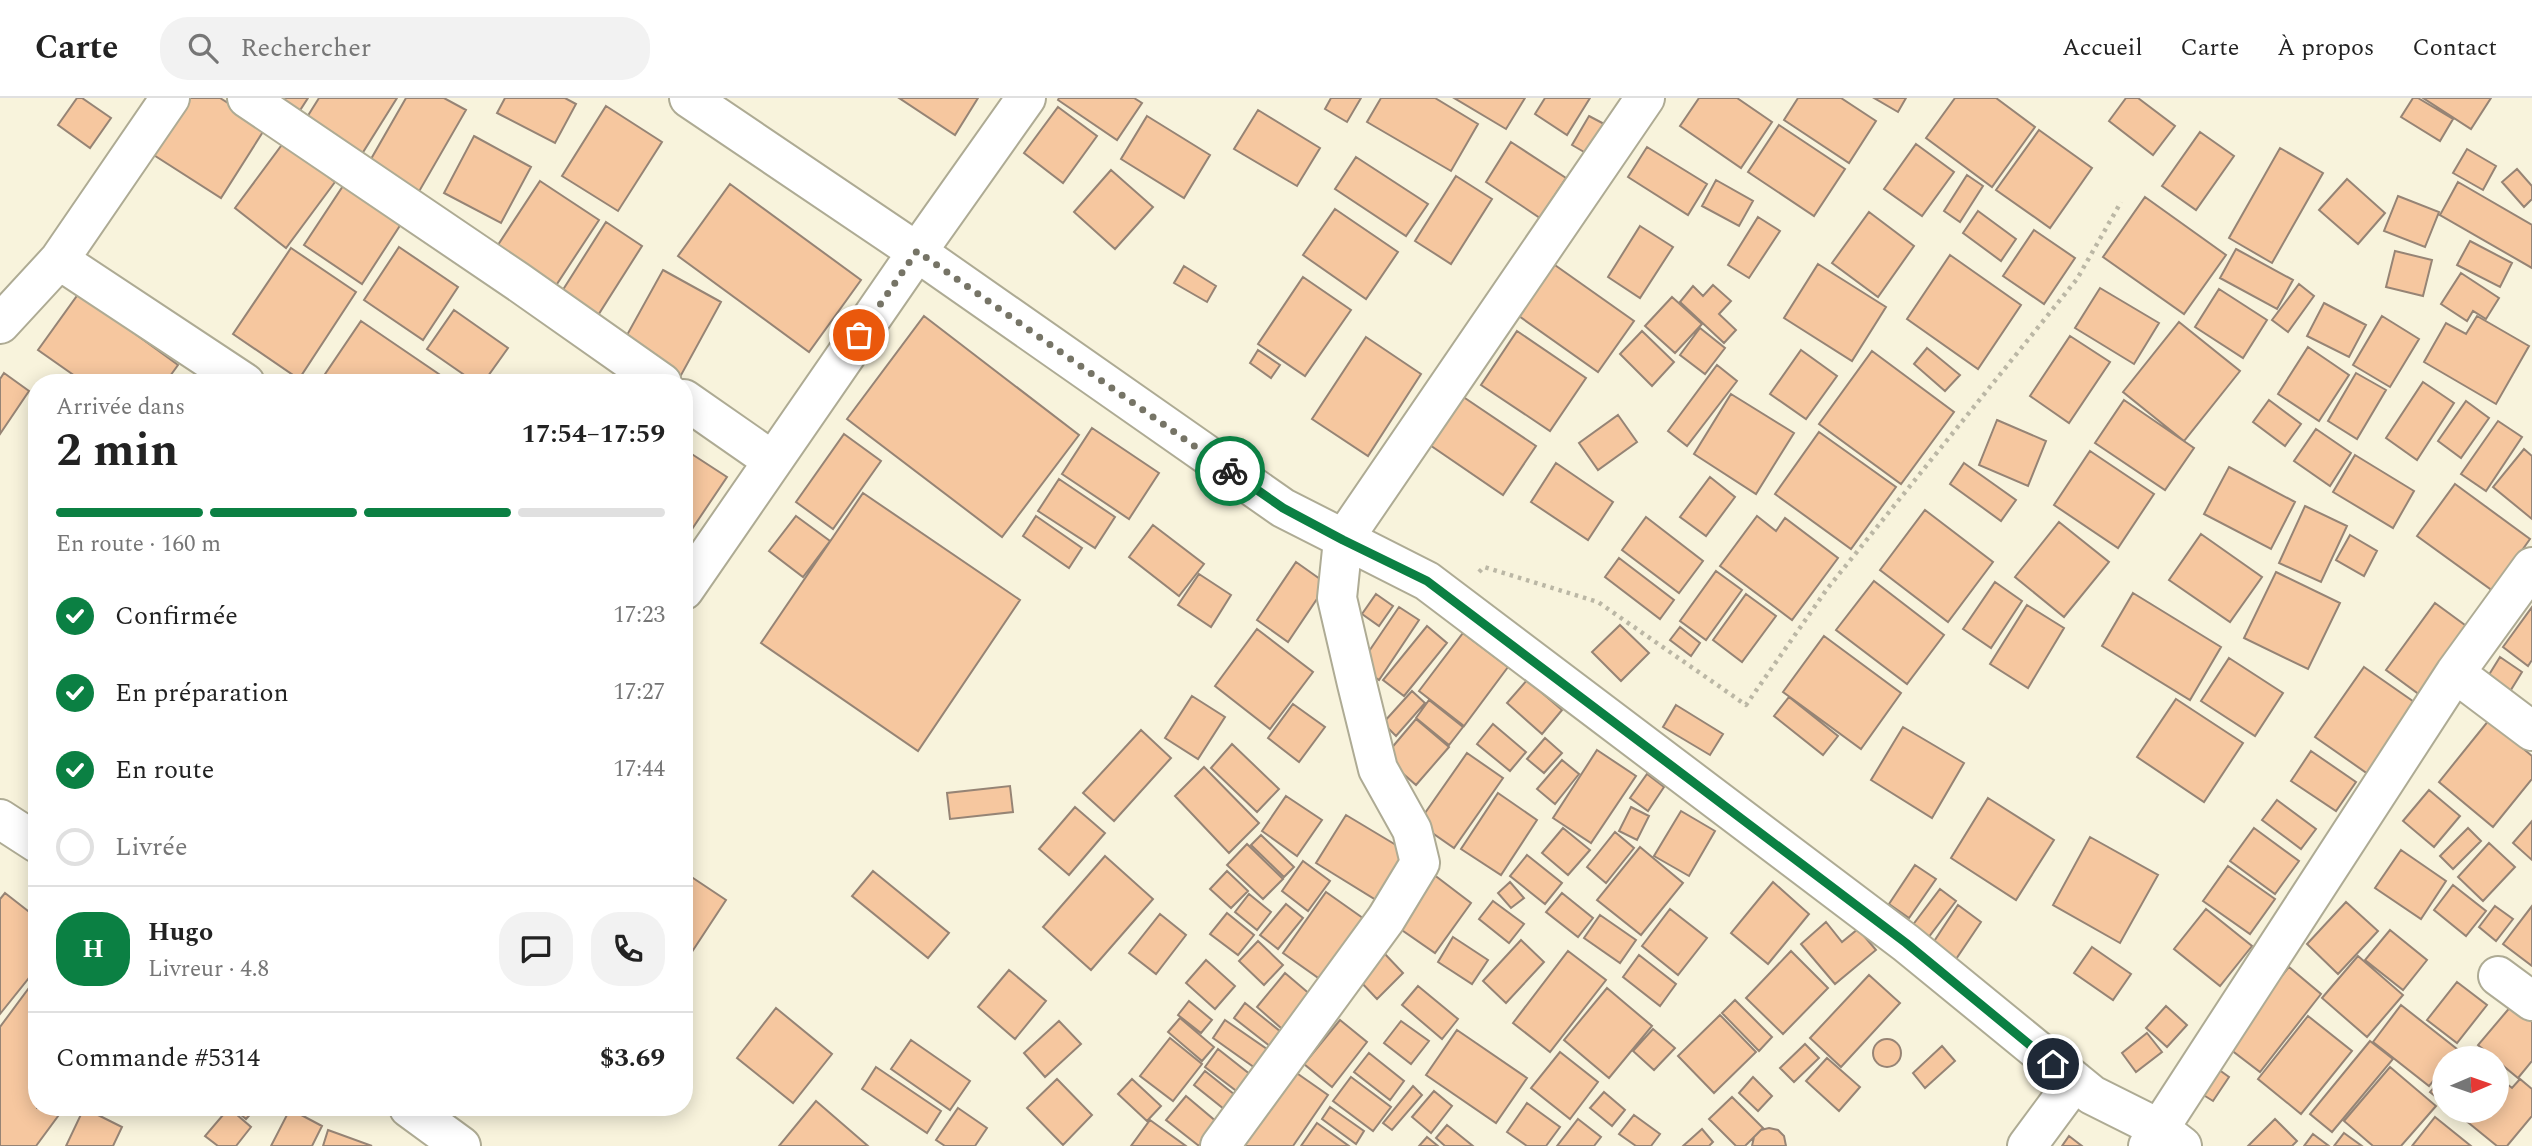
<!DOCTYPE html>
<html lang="fr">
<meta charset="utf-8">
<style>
body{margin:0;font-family:Spectral,serif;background:#f2f2f2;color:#222;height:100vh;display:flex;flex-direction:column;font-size:26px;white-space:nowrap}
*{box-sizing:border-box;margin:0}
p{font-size:23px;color:#767676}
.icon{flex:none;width:38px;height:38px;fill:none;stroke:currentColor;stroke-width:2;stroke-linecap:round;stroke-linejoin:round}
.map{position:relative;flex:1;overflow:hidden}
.panel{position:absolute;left:28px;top:276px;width:665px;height:742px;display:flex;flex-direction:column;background:#fff;border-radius:28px;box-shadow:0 4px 18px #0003}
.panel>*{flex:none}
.needle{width:46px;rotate:88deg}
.buttons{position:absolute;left:2432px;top:948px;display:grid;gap:14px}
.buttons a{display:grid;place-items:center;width:77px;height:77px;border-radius:50%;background:#fff;box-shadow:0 4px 18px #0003;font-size:35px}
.pin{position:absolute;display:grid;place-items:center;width:60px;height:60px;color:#fff;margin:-30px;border:4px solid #fff;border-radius:50%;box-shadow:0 2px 7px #0007}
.courier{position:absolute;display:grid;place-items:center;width:70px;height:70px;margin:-35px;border:5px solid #0b8043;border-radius:50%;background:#fff;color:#222;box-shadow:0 2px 9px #0007}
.summary em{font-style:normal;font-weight:700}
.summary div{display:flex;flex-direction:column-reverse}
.summary{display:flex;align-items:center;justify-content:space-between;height:119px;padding:0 28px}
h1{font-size:46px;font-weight:700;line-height:52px}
.bar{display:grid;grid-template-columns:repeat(4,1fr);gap:10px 7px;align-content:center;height:84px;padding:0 28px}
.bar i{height:9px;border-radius:5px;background:#e0e0e0}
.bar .selected{background:#0b8043}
.bar p{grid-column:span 4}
.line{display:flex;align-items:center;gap:18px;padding:0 28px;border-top:2px solid #e0e0e0}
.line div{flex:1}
.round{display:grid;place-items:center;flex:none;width:74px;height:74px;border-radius:28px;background:#f2f2f2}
ol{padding:0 28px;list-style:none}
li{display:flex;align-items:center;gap:21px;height:77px}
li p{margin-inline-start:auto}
li .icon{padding:7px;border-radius:50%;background:#0b8043;color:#fff;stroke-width:4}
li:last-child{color:#767676}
li i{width:38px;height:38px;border:4px solid #e0e0e0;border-radius:50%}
header{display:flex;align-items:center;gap:42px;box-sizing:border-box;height:98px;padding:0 35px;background:#fff;border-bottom:2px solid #e0e0e0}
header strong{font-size:33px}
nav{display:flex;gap:38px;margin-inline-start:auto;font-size:24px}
.search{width:490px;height:63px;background:#f2f2f2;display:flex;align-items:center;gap:18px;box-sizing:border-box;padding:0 24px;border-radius:28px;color:#767676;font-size:26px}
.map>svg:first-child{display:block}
.building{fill:#f6c79f;stroke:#968475;stroke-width:2}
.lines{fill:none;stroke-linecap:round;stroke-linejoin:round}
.minor-casing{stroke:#aeab94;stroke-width:42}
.secondary-casing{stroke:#aeab94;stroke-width:42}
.path{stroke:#bbb7a5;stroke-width:4.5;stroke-dasharray:3.5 5;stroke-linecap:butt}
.minor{stroke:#fff;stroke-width:38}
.secondary{stroke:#fff;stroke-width:38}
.done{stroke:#767466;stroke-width:7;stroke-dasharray:0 12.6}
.route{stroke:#0b8043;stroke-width:9}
</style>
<header>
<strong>Carte</strong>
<div class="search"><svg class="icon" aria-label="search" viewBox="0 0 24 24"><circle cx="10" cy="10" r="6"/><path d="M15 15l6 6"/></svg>Rechercher</div>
<nav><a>Accueil</a><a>Carte</a><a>À propos</a><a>Contact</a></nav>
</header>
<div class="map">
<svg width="2532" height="1048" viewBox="0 0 2532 1048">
<rect width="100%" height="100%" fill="#f8f3dc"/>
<!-- building -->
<path class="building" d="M77,0h5l29,20 -21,30 -32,-23z
M182,0h38l46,29 -45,71 -72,-46z
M265,0h43l-13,20z
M319,0h78l-37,59 -56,-35z
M406,0h38l22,12 -49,85 -50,-29z
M505,0h60l11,6 -21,39 -58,-30z
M899,0h79l-23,37z
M1059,0h75l8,5 -25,37 -59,-40z
M1331,0h30l-14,24 -22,-13z
M1381,0h54l43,26 -27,47 -84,-49z
M1454,0h71l-19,31z
M1545,0h45l-23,37 -32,-21z
M1699,0h38l35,24 -31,46 -61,-42z
M1798,0h43l35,23 -27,42 -65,-43z
M1874,0h32l-8,14z
M1955,0h41l39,29 -43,60 -66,-49z
M2126,0h12l37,28 -22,29 -44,-34z
M2413,0h5l35,21 -13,22 -39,-24z
M2423,0h68l-20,31z
M606,8l56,36 -44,69 -56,-35z
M1058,9l39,29 -34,47 -39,-30z
M1258,12l62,38 -23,38 -63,-37z
M1147,18l63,39 -26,43 -63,-39z
M1589,18l19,10 -17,30 -19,-11z
M1779,27l66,44 -31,47 -66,-44z
M2039,32l53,38 -42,60 -54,-38z
M2200,34l34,24 -38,54 -34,-24z
M474,38l57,31 -30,56 -57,-30z
M284,44l51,40 -49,66 -51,-40z
M1511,44l55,36 -26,40 -54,-36z
M1916,46l38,28 -32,44 -38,-27z
M1647,49l60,37 -19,31 -60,-38z
M2280,50l43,25 -51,90 -43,-25z
M2467,51l29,17 -13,24 -30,-17z
M1356,59l72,47 -22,32 -71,-47z
M2517,71l15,17v13l-8,8 -22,-25z
M1111,72l42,37 -38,42 -41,-37z
M1967,77l16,11 -23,36 -16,-11z
M1456,78l36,23 -41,65 -36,-23z
M2347,81l38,34 -27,31 -39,-34z
M1716,82l37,21 -14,25 -37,-20z
M540,83l59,39 -46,70 -59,-39z
M2458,84l74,43v43l-92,-53z
M730,86l131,96 -52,72 -131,-96z
M343,88l58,38 -39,60 -58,-39z
M2398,98l41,16 -14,35 -41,-16z
M2145,99l81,58 -42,59 -81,-57z
M1335,111l63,43 -32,47 -63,-44z
M1978,113l38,28 -15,22 -38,-28z
M1869,114l45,34 -36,51 -46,-34z
M1758,119l22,14 -31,47 -21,-13z
M606,124l36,24 -47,74 -36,-24z
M1640,128l33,21 -33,51 -32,-21z
M2034,132l41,28 -31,46 -41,-28z
M2470,143l42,22 -12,24 -43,-22z
M399,149l59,40 -35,53 -59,-40z
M291,150l65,44 -57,87 -66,-45z
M2236,151l57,31 -16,29 -57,-31z
M2395,153l37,9 -9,36 -37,-9z
M1950,157l71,50 -43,64 -71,-50z
M1552,165l82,58 -36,51 -82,-58z
M1818,166l68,43 -34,54 -68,-43z
M1184,168l32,20 -9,16 -33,-19z
M663,172l58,32 -41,75 -58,-33z
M2461,175l38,25 -13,21 -13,-8 -6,10 -26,-17z
M1303,179l48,33 -46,66 -47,-32z
M2299,186l15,12 -26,36 -16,-12z
M1713,187l18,16 -12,13 17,16 -12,13 -44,-41 13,-16 10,10z
M2100,190l59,35 -25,41 -59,-36z
M2219,191l48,31 -24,38 -48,-31z
M79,195l99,72 -13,18h-80l-47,-33z
M1672,199l30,27 -27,29 -30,-27z
M2324,205l42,22 -17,32 -42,-21z
M454,212l54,38 -25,35h-7l-49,-34z
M924,218l155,119 -77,102 -155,-118z
M2382,218l37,23 -29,48 -37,-22z
M2477,218l52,30 -33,58 -72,-42 22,-39 20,11z
M361,223l91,62h-133z
M2179,224l61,49 -56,70 -61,-49z
M1700,230l25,20 -20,26 -25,-19z
M1517,233l69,47 -36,53 -69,-46z
M1642,233l32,31 -22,24 -32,-32z
M2070,238l40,26 -41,61 -39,-27z
M1366,239l55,37 -53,82 -56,-37z
M2308,249l41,28 -30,46 -41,-27z
M1927,250l33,27 -15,16 -31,-27z
M1258,252l22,15 -9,13 -21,-15z
M1801,252l36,26 -31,43 -36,-25z
M1872,253l82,61 -53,72 -82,-60z
M1717,267l20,16 -50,65 -19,-15z
M4,275l25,18 -29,43v-55z
M2356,275l30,17 -29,49 -29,-18z
M2423,284l31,21 -37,57 -31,-22z
M1456,294l80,54 -33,49 -79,-54z
M1731,296l63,39 -38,61 -62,-40z
M2124,302l70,48 -29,42 -70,-47z
M2269,302l32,24 -16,22 -32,-24z
M2466,303l23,17 -28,40 -23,-17z
M1618,317l19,27 -39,28 -19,-27z
M1997,322l49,21 -18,45 -49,-21z
M2498,323l24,16 -36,54 -25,-17z
M1092,330l67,45 -30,46 -67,-45z
M2316,331l35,24 -21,33 -36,-25z
M1819,334l77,55 -45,62 -76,-55z
M844,336l37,27 -48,68 -37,-27z
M684,351l43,28 -43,64z
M2524,351l8,7v63l-39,-32z
M2090,353l64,43 -36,54 -64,-43z
M2355,357l59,36 -21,37 -60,-36z
M1556,365l57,39 -25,38 -57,-38z
M1964,365l52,37 -15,21 -51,-37z
M2229,369l66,35 -24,47 -67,-35z
M1710,379l25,20 -29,39 -26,-19z
M1059,381l56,38 -20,31 -57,-37z
M2455,386l75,55 -37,52 -76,-55z
M863,395l157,107 -102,151 -157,-108z
M2305,408l42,20 -26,56 -42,-19z
M1925,412l68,52 -45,60 -68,-52z
M796,418l34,25 -27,36 -34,-26z
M1036,418l46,32 -13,20 -46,-32z
M1757,418l19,15 9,-13 53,40 -46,62 -72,-54z
M1646,419l57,44 -24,32 -57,-43z
M2059,424l50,40 -45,55 -49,-40z
M1153,427l51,39 -25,32 -50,-39z
M2201,436l61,43 -32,45 -61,-42z
M2350,437l27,16 -13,25 -28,-16z
M1619,460l55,42 -14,19 -55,-42z
M1296,464l31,22 -39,58 -31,-22z
M1716,473l26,19 -36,50 -26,-19z
M2276,474l64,31 -32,66 -64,-31z
M1199,476l32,21 -20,32 -33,-22z
M1874,483l70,54 -37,49 -71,-54z
M1995,484l27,19 -31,47 -28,-19z
M2133,495l88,54 -31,53 -88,-54z
M1376,496l17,12 -14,20 -17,-12z
M1746,496l30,22 -34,46 -29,-22z
M2435,505l34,25 -49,67 -34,-25z
M2027,507l37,23 -36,60 -38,-24z
M1399,509l20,13 -40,60 -20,-14z
M2532,509v53l-4,6 -25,-19z
M1620,527l29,28 -28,28 -29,-29z
M1427,528l20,17 -43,53 -21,-16z
M1680,529l20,16 -9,13 -21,-16z
M1257,531l56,43 -43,57 -55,-43z
M1463,535l45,34 -44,59 -45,-35z
M1824,538l77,57 -40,56 -78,-57z
M2500,559l22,15 -13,21 -22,-15z
M2229,560l54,35 -28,43 -54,-35z
M2364,569l53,37 -49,70 -53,-37z
M1527,582l35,30 -20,24 -35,-31z
M1412,593l13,12 -29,33 -13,-13z
M1192,598l33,21 -27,42 -33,-21z
M1789,599l49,39 -15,19 -49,-39z
M2176,601l67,44 -39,59 -67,-45z
M1429,602l34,27 -14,18 -33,-27z
M1293,606l32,23 -26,35 -31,-24z
M1676,607l47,29 -13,21 -47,-28z
M1416,621l33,28 -33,38 -32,-28z
M2489,622l43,36v23l-39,48 -54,-45z
M1493,626l33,28 -16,19 -33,-27z
M1903,629l61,36 -32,55 -61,-38z
M1141,632l30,28 -57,63 -31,-28z
M1545,640l17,15 -18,20 -17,-14z
M1232,646l47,45 -22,23 -46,-44z
M1597,652l39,26 -45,67 -38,-25z
M2311,653l45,31 -20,29 -45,-30z
M1467,655l36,25 -49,70 -36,-25z
M1562,662l17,14 -24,30 -18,-15z
M1204,669l55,56 -30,30 -54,-57z
M1647,676l17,13 -16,24 -18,-13z
M1010,688l3,26 -63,7 -3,-26z
M2429,692l31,26 -26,31 -31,-26z
M1498,695l39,27 -36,55 -40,-26z
M1286,698l36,24 -25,36 -35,-25z
M1988,700l66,42 -38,60 -65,-42z
M2277,702l39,29 -15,20 -39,-29z
M1075,709l30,26 -36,42 -30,-26z
M1631,709l18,9 -12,24 -18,-9z
M1681,713l34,20 -26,45 -35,-20z
M1346,717l65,39 -30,49 -65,-40z
M2532,723v39l-19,-17z
M1563,730l27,22 -22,25 -26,-22z
M2254,730l45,33 -24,33 -45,-33z
M2468,730l13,13 -28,28 -13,-13z
M1615,734l19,16 -28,35 -19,-16z
M1261,737l33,32 -10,10 -33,-32z
M2090,739l68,38 -38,68 -67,-38z
M2489,745l26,24 -32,34 -25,-24z
M1247,746l36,35 -20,20 -36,-34z
M1640,749l43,36 -42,52 -44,-35z
M2401,752l45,31 -25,38 -46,-31z
M1527,757l35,28 -17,21 -35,-28z
M1105,758l48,43 -62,71 -48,-43z
M1303,763l27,20 -22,30 -26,-20z
M1915,767l21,14 -27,39 -20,-14z
M2228,768l47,33 -25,35 -47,-33z
M873,773l76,62 -21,25 -76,-62z
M1227,773l21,20 -17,17 -21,-19z
M684,774l42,28 -42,64z
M1433,776l38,29 -36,50 -39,-27z
M1510,784l14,16 -13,10 -13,-15z
M1773,784l36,32 -41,50 -37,-31z
M2453,787l33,26 -20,25 -32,-26z
M1940,791l16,12 -28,37 -16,-12z
M1326,794l41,29 -43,61 -41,-29z
M5,795l32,25v50l-37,46v-115z
M1562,795l31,25 -15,19 -32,-25z
M1249,796l22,18 -14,18 -22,-18z
M1493,803l31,23 -15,19 -30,-24z
M2346,804l32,29 -40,43 -31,-30z
M1286,806l17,14 -25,31 -18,-14z
M1958,807l23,17 -29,43 -23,-16z
M2495,808l18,13 -17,22 -17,-14z
M2532,808v60l-29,-22z
M1670,811l37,29 -29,37 -36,-29z
M2206,811l46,37 -32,40 -46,-37z
M1227,815l27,22 -16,20 -28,-21z
M1160,816l26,21 -30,39 -27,-21z
M1600,817l36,25 -16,23 -36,-25z
M1826,824l16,20 16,-13 18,21 -41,34 -34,-40z
M2390,832l37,30 -24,30 -38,-30z
M1453,839l35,23 -16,24 -34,-22z
M1521,842l23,22 -38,41 -23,-22z
M1258,843l25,24 -19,20 -25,-24z
M2092,849l39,27 -18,26 -39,-27z
M1568,853l38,29 -56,72 -37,-29z
M1791,853l37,37 -45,46 -37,-36z
M1384,855l19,20 -26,26 -19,-20z
M1639,857l37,29 -16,22 -37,-29z
M2358,858l45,39 -36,42 -45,-39z
M1206,862l29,26 -20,23 -29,-26z
M2289,869l32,27 -61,78 -34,-26z
M1009,872l37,31 -31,38 -37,-32z
M1285,875l33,28 -29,34 -32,-28z
M1869,877l31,28 -59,64 -31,-29z
M37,879v131h27l-28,38h-36v-119z
M2457,884l30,23 -30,38 -30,-23z
M1418,888l40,33 -16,20 -40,-34z
M1607,890l45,38 -43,52 -45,-38z
M1735,902l37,37 -13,14 -37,-38z
M1189,903l23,19 -11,13 -23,-18z
M1245,905l41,33 -11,14 -41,-32z
M2401,907l56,44 -7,10h-5v7l-16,20 -56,-44z
M2512,907l20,17v39l-14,17 -40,-33z
M2166,908l21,19 -20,22 -21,-19z
M776,910l56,46 -39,49 -56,-45z
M1720,917l36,37 -42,41 -36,-37z
M2308,918l44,35 -51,63 -43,-35z
M1180,920l34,29 -12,14 -34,-29z
M1225,922l52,36 -12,19 -52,-37z
M1340,922l27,22 -35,45 -28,-23z
M1059,923l22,23 -36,33 -21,-24z
M1401,923l28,20 -18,23 -27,-21z
M1653,931l22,19 -21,22 -21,-19z
M1457,932l70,48 -31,45 -70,-48z
M2147,935l15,19 -26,20 -14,-19z
M1170,940l32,26 -29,37 -33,-25z
M1873 955a14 14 0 1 1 28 0a14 14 0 1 1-28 0Z
M911,942l59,41 -20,29 -59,-41z
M2370,943l23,18 -61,73 -22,-18z
M1805,946l14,14 -25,24 -14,-14z
M1942,948l13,15 -30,27 -12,-15z
M1218,951l38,30 -13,17 -38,-29z
M2465,952l11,9h-18z
M1560,954l38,30 -28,37 -39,-31z
M1369,955l35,28 -14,19 -36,-28z
M1827,960l33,29 -21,24 -33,-30z
M2211,966l18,13 -16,24 -19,-12z
M876,969l65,44 -14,22 -65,-44z
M1288,969l40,28 -35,51h-59z
M2390,969l46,39 -35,40h-28l-29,-25z
M1205,973l35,28 -11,14 -35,-28z
M2445,977v29l-15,-12z
M2497,978l15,12 8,-9 12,10v27l-25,30h-10l-43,-35h43z
M1351,979l40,30 -18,24 -40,-30z
M1753,979l19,19 -14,15 -19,-18z
M1057,981l35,36 -29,30 -36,-37z
M1132,981l29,27 -14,15 -29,-27z
M1413,988l9,9 -30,35 -9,-7z
M1434,993l18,15 -21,27 -19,-16z
M1604,994l21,18 -13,16 -22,-18z
M1186,998l32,27 -19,23 -33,-26z
M1732,999l31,31 -18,18h-9l-27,-27z
M816,1003l52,45h-89z
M1527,1005l33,24 -14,19h-19l-20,-14z
M1330,1009l34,24 -8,13 -34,-25z
M84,1010l38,19 -9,19h-47z
M229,1010l22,19 -15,19h-18l-13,-10z
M233,1010h23l-10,11z
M958,1010l29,20 -12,18h-30l-9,-6z
M290,1011l32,17 -10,20h-41z
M1634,1017l26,19 -9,12h-15l-17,-12z
M2435,1019l36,29h-59z
M1578,1021l23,18 -7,9h-37z
M2275,1021l22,22 -5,5h-44z
M1150,1022l36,26h-55z
M1317,1025l32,23h-48z
M1447,1027l26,21h-28l-9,-8z
M1769,1030l9,2 6,6 2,10h-34l2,-9 7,-7z
M1702,1031l11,13 -4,4h-26z
M328,1032l44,16h-49z
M2344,1035l18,13h-28z
M2313,1036l16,12h-25z
M2069,1038l13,10h-20z
M1427,1039l11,9h-19z"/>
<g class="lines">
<!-- minor casing -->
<g class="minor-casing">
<path id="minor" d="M247,0l270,183 145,102
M689,0l228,154 366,256 144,73 479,362 186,152 68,34 22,17
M59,162l186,123
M0,226l59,-64 111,-162
M684,301l89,62
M684,492l233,-338 109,-154
M2455,575l77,58
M2498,878l34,25
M1220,1048l166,-227 34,-56 -8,-33 -34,-61 -21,-85 -20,-86 6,-58 302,-442
M2027,1048l48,-65
M2148,1048l307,-473 77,-106"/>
</g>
<!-- secondary casing -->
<g class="secondary-casing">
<path id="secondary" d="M0,721l37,24
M409,1010l52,38"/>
</g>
<!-- path -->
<path class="path" d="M1479,474l5,-5 114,35 148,103 81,-116 250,-310 44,-77"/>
<!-- minor -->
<use href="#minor" class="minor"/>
<!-- secondary -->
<use href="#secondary" class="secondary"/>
</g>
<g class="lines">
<!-- done -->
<path class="done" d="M859,237l58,-84 313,220"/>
<!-- route -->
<path class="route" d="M1230,373l53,37 60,32 84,41 479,362 147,121"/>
</g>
</svg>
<div class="buttons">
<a><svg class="needle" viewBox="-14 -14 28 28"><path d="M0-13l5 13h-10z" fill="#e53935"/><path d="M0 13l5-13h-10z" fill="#767676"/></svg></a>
</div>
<div class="pin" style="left:859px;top:237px;background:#ea580c"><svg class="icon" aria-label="bag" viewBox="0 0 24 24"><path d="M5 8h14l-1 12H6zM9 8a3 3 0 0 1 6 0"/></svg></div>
<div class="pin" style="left:2053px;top:966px;background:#1f2937"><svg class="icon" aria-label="home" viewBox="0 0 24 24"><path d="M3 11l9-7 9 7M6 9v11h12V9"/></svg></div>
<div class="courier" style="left:1230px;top:373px"><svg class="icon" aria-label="bike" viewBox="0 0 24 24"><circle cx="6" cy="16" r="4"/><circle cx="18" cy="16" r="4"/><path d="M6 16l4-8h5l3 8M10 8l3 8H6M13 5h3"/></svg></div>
<section class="panel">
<div class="summary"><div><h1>2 min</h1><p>Arrivée dans</p></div><em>17:54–17:59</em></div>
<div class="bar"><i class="selected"></i><i class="selected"></i><i class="selected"></i><i></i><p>En route · 160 m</p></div>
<ol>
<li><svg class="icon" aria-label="check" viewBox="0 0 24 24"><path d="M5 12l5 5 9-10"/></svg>Confirmée<p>17:23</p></li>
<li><svg class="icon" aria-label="check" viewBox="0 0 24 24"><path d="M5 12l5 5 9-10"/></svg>En préparation<p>17:27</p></li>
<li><svg class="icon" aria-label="check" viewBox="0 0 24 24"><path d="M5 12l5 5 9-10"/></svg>En route<p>17:44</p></li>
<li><i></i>Livrée</li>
</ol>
<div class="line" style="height:126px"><b class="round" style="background:#0b8043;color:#fff">H</b><div><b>Hugo</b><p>Livreur · 4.8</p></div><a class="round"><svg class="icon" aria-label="chat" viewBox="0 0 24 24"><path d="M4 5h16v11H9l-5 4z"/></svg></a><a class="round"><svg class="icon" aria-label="phone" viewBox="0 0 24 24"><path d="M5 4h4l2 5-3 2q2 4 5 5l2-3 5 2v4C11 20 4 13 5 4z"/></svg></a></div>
<div class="line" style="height:91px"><div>Commande #5314</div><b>$3.69</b></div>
</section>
</div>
